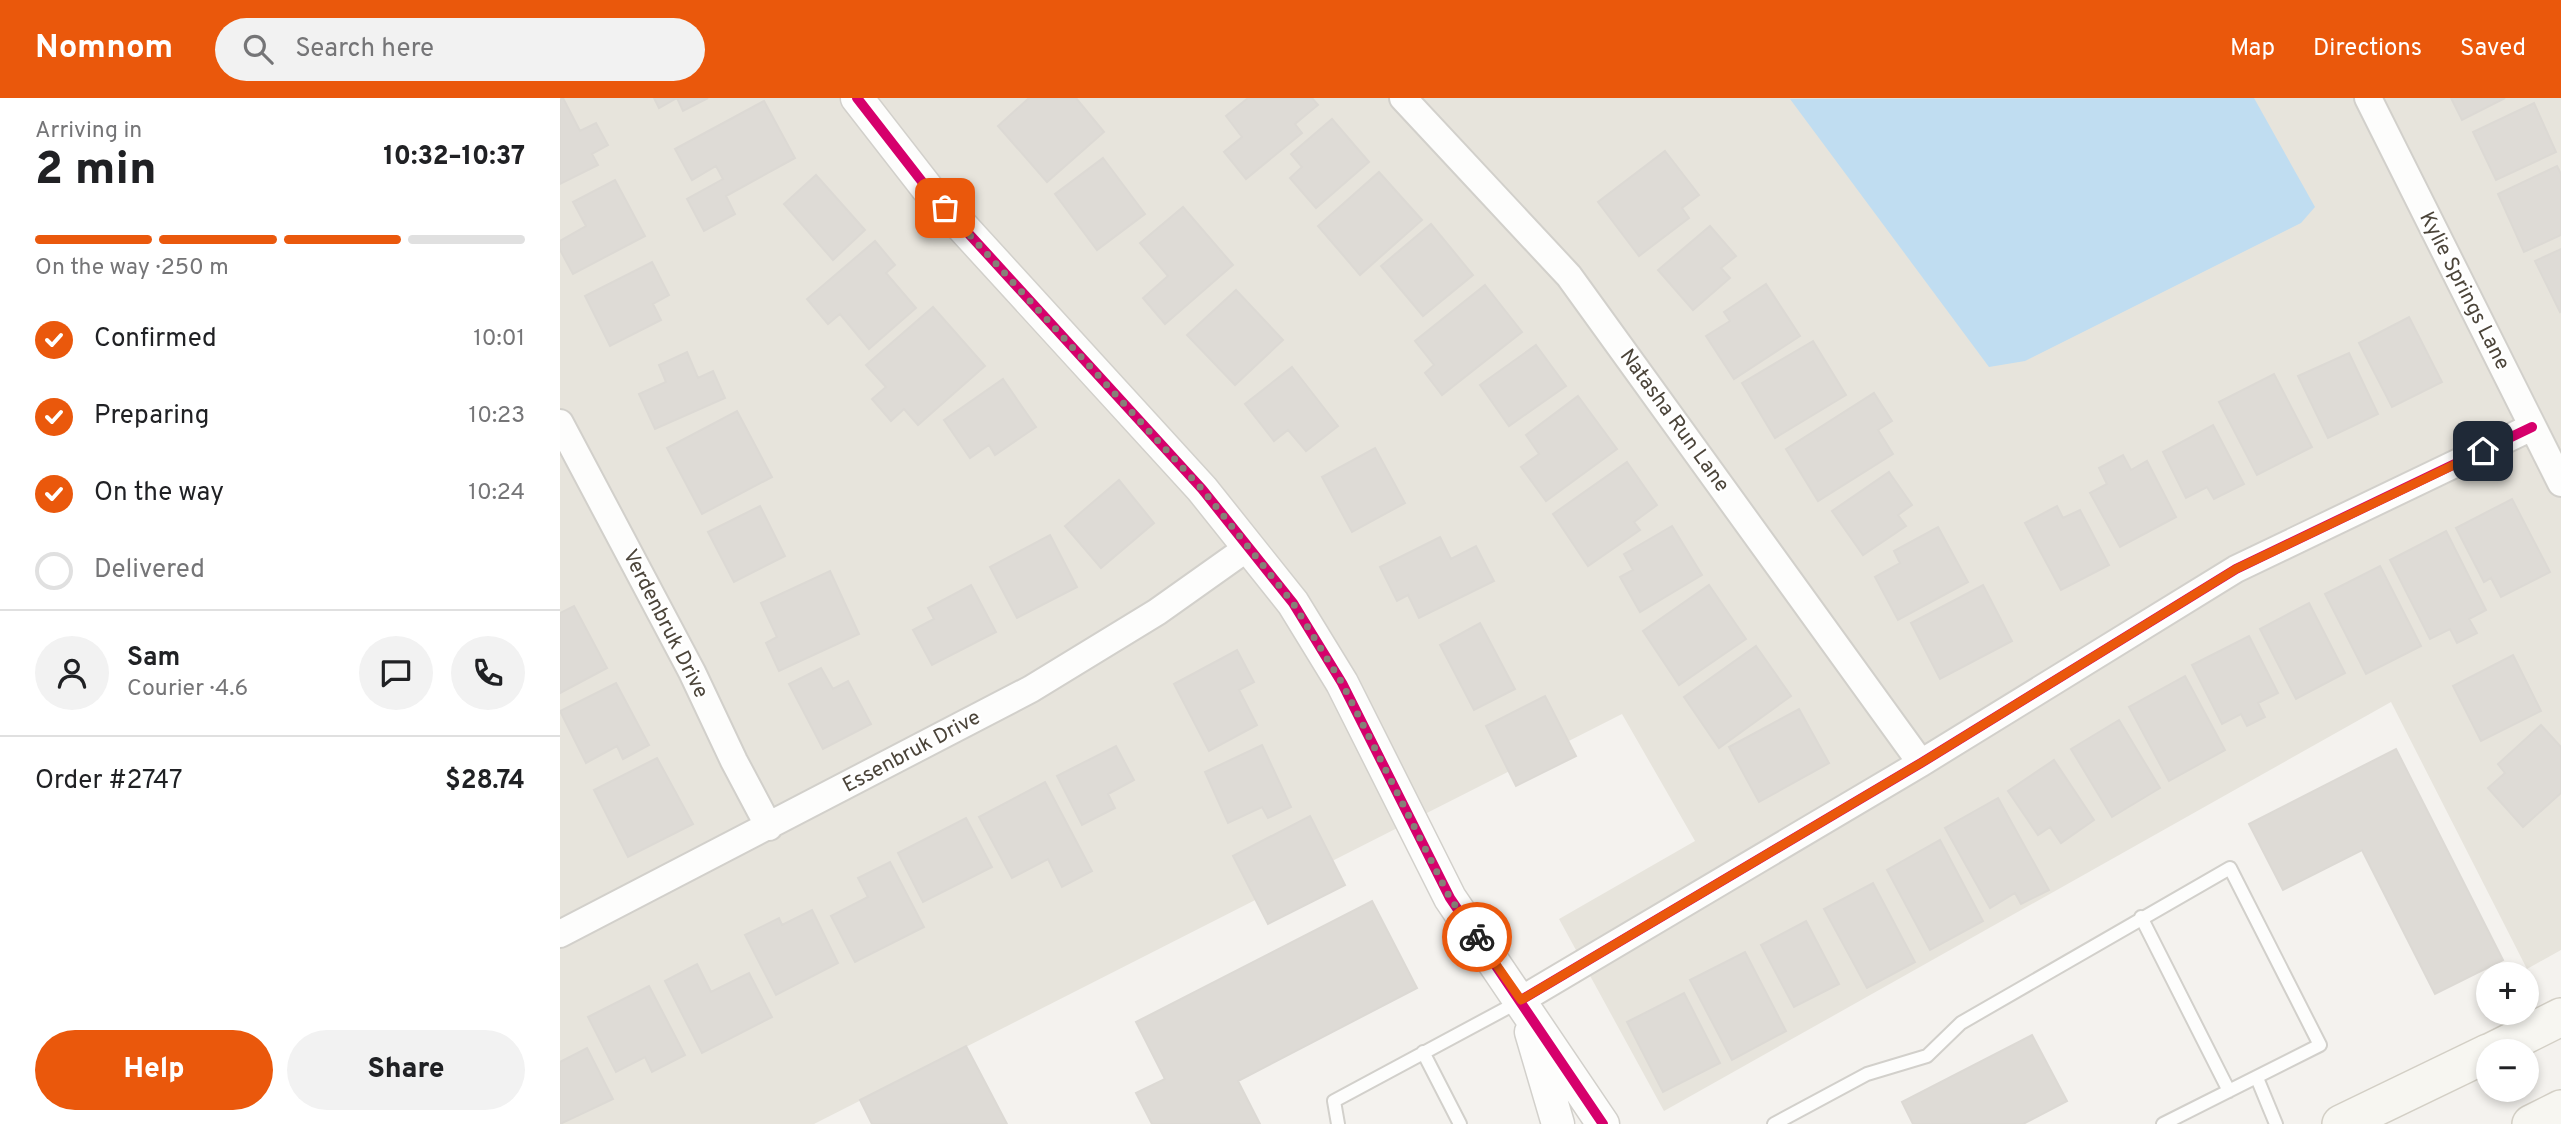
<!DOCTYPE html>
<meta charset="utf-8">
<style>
body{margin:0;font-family:Overpass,sans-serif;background:#f2f2f2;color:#202124;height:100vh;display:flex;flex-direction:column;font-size:26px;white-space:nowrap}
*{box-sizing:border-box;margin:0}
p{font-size:23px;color:#757577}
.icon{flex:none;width:38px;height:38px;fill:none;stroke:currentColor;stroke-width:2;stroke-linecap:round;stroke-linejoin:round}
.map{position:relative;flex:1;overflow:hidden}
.drawer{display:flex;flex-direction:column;background:#fff;width:560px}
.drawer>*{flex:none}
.buttons{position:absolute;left:1916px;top:864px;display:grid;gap:14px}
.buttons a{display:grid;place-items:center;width:63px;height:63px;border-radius:50%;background:#fff;box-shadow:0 4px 10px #0003;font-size:35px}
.pin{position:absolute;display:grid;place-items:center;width:60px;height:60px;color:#fff;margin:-30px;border-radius:14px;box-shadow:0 4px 10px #0006}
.courier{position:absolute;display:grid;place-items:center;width:70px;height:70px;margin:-35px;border:5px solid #ea580c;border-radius:50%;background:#fff;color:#222;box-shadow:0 2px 9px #0007}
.overview em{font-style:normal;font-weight:800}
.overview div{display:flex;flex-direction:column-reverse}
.overview{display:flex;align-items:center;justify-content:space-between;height:119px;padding:0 35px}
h1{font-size:46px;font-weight:800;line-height:52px}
.bar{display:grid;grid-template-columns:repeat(4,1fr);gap:10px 7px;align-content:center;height:84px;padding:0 35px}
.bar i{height:9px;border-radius:5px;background:#e0e0e0}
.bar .on{background:#ea580c}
.bar p{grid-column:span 4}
.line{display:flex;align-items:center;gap:18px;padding:0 35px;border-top:2px solid #e0e0e0}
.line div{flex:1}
.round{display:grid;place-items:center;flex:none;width:74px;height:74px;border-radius:37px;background:#f2f2f2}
ol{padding:0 35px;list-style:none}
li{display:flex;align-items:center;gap:21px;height:77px}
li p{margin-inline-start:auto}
li .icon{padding:7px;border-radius:50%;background:#ea580c;color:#fff;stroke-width:4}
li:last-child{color:#757577}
li i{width:38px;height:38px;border:4px solid #e0e0e0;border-radius:50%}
.action{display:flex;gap:14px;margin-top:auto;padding:14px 35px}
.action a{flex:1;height:80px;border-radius:42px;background:#ea580c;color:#fff;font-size:28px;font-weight:800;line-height:80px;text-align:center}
.action a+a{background:#f2f2f2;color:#202124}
header{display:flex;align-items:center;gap:42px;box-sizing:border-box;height:98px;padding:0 35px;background:#ea580c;color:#fff}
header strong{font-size:33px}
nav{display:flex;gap:38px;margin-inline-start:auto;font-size:24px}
.search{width:490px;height:63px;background:#f2f2f2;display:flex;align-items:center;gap:18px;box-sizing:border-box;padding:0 24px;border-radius:38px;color:#757577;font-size:26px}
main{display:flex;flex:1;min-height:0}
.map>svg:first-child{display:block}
.residential{fill:#e7e4dc}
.water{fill:#c0ddf1}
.building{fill:#dedbd6;stroke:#dcd9d4;stroke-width:2}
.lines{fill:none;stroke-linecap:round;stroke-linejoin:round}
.service-casing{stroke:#d2d0cb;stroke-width:16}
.minor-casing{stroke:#d2d0cb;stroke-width:30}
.tertiary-casing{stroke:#d2d0cb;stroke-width:35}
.secondary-casing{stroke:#d3cfc5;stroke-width:40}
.service{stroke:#fdfdfc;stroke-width:12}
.minor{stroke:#fdfdfc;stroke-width:26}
.tertiary{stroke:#fdfdfc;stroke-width:32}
.secondary{stroke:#f7f6f1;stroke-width:37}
.cycleway-casing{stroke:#fff;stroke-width:15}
.cycleway{stroke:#d6006c;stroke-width:10}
.done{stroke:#868178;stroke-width:7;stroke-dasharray:0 12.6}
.route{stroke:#ea580c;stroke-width:9}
.labels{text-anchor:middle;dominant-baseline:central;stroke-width:5;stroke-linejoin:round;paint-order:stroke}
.street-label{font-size:21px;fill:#4b4439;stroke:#fff}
</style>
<header>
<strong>Nomnom</strong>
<div class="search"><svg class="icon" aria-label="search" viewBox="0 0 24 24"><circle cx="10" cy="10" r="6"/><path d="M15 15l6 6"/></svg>Search here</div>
<nav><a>Map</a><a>Directions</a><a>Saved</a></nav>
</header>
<main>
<section class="drawer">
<div class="overview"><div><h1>2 min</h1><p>Arriving in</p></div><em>10:32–10:37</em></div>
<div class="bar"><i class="on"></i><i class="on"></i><i class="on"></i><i></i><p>On the way · 250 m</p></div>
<ol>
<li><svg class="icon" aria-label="check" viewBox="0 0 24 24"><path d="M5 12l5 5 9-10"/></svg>Confirmed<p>10:01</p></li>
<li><svg class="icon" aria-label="check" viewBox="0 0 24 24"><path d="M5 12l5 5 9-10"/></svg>Preparing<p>10:23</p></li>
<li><svg class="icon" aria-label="check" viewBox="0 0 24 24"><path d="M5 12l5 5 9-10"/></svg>On the way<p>10:24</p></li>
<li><i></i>Delivered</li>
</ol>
<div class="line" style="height:126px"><a class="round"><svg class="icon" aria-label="person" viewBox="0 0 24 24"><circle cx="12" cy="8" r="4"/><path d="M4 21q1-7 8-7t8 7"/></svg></a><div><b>Sam</b><p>Courier · 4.6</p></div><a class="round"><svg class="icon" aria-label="chat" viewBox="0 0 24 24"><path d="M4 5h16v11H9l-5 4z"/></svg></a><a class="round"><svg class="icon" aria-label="phone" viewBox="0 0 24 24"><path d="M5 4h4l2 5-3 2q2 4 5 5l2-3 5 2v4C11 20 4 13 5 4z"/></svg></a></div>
<div class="line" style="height:91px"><div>Order #2747</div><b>$28.74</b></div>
<div class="action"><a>Help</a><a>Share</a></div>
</section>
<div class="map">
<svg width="2001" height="1026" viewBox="0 0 2001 1026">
<rect width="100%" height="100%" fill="#f4f2ee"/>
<!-- residential -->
<path class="residential" d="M0,0h2001v852l-34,19 -136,-267 -727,409 -105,-192 136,-78 -73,-127 -808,410h-254z"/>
<!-- water -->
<path class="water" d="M1694,0l61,109 -14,16 -276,138 -36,6 -199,-268z"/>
<!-- building -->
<path class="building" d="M3,0l17,33 16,-8 12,22 -16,9 6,11 -38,19v-84z
M94,0h54l-25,13 -6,-13 -18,10z
M469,0h47l28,34 -57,50 -49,-56z
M688,0h64l6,7 -23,19 7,9 -56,46 -22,-27 18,-15 -16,-21z
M1891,0h54l-43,22z
M204,3l31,57 -69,38 9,18 -31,17 -17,-32 36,-20 -7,-13 -24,14 -17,-31z
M1974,5l22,49 -60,28 -23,-48z
M772,21l37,43 -53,46 -26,-30 12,-11 -11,-13z
M1105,53l34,44 -17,13 7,10 -50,38 -41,-54z
M543,60l42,56 -48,36 -42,-56z
M1997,68l4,8v61l-37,17 -26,-58z
M819,74l43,48 -62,55 -42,-49z
M256,77l49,55 -32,30 -49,-56z
M55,82l30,56 -72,38 -13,-24v-9l26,-15 -13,-24z
M623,109l50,58 -68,59 -22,-26 25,-22 -28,-33z
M871,126l42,51 -50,41 -42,-50z
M1150,128l26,30 -15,12 9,10 -37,32 -35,-40z
M315,143l20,24 -9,8 30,35 -47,41 -29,-35 -12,10 -21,-25z
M2001,151v62l-1,1 -25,-51z
M92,164l17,33 -16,9 8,16 -51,26 -25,-50z
M1206,186l34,52 -66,43 -28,-43 24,-15 -6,-9z
M925,187l37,47 -80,63 -17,-22 9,-8 -19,-24z
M676,192l47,50 -48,45 -48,-50z
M373,209l52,59 -67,59 -14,-16 -13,12 -19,-22 14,-12 -20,-22z
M1849,219l33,65 -50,25 -33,-64z
M1253,243l33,54 -71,43 -33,-55z
M976,247l30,41 -57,40 -29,-41z
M127,254l11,26 15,-7 12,27 -70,31 -16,-35 27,-12 -7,-17z
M1789,255l29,61 -50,24 -30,-62z
M732,269l46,59 -32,25 -18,-21 -14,11 -29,-37z
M1714,276l38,73 -55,28 -38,-73z
M443,281l33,48 -41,28 -6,-10 -19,13 -26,-38z
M1314,295l18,28 -14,9 15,24 -75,47 -32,-52z
M1018,298l39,53 -71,52 -25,-34 18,-13 -13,-19z
M177,313l35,66 -70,37 -35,-66z
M1653,327l31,59 -30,15 -7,-12 -21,11 -23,-46z
M815,350l30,55 -53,29 -30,-55z
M1563,357l8,15 16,-9 29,56 -56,30 -30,-54 17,-9 -8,-16z
M1067,364l30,43 -23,17 6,8 -52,36 -35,-52z
M1329,374l23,33 -14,10 8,11 -43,29 -31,-44z
M559,382l35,43 -53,45 -36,-42z
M1952,401l38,73 -49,25 -10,-19 -7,4 -28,-54z
M200,408l25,50 -51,26 -26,-50z
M1497,408l6,12 17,-8 29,55 -48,25 -36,-67z
M1112,428l30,49 -62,37 -20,-35 13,-7 -9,-16z
M1378,429l30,55 -70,38 -23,-43 25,-14 -6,-12z
M1886,433l40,79 -17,9 8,14 -20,10 -7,-14 -20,10 -40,-79z
M490,437l27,52 -60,31 -27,-51z
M880,439l11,22 25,-13 18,35 -75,37 -11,-23 -11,6 -17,-34z
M1820,468l41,80 -55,28 -41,-80z
M270,473l29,63 -80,37 -13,-28 11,-6 -16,-34z
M411,487l25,47 -64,33 -19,-35 21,-11 -6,-11z
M1149,487l37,54 -67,46 -36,-54z
M1423,487l29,56 -72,38 -29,-56z
M1749,505l36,70 -49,26 -36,-70z
M14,508l33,62 -47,25v-80z
M920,525l35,66 -41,21 -34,-65z
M1689,538l29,57 -20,10 7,14 -18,9 -6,-12 -19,10 -30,-59z
M1196,548l35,50 -72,52 -35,-51z
M677,552l17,32 -15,8 18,35 -48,26 -35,-67z
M1953,557l28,56 -60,30 -28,-55z
M261,570l12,21 15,-8 23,43 -48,25 -34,-65z
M1625,578l40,74 -56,31 -40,-74z
M56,585l33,62 -26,14 -6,-13 -31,17 -26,-52z
M985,598l31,60 -60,30 -30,-60z
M1239,611l30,54 -70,39 -30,-55z
M1559,622l41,68 -48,29 -41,-68z
M1981,627l20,22v46l-38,34 -35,-39 17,-15 -7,-9z
M702,647l29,62 -23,11 -6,-11 -34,16 -23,-51z
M556,648l18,34 -26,14 7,14 -33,17 -25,-49z
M1836,651l107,211 -68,34 -73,-144 -79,40 -34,-66z
M97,660l36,66 -65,33 -34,-67z
M1494,662l40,60 -33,23 -11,-16 -12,8 -30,-44z
M485,684l47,89 -30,16 -14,-28 -36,19 -33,-61z
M1438,700l51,92 -28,14 -6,-11 -25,15 -45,-80z
M750,718l35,69 -77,39 -35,-68z
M406,720l26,49 -69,35 -25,-49z
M1380,742l43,81 -53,29 -43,-80z
M330,764l34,65 -69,35 -24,-46 37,-19 -10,-19z
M1313,785l42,79 -48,26 -43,-79z
M812,803l45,87 -179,93 22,43h-108l-16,-31 29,-14 -29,-57z
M252,812l26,53 -62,32 -31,-60 34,-17 3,7z
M1246,823l33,63 -45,23 -33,-62z
M1185,854l41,79 -54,29 -42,-80z
M137,866l14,28 38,-19 23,44 -70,36 -37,-72z
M89,888l36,69 -33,17 -7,-15 -29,15 -28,-55z
M1124,895l36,70 -57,29 -36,-70z
M1472,937l35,66 -44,23h-110l-11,-22z
M406,948l41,78h-135l-12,-24z
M27,950l26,51 -53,25v-62z"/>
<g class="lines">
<!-- service casing -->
<g class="service-casing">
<path id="service" d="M1581,819l88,174
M863,954l37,72
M1697,980l19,46
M778,1026l-4,-23 186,-100
M1214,1026l93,-50 60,-18 34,-33 269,-155 90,177 -157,79"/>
</g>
<!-- minor casing -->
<g class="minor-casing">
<path id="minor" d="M843,0l166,178 352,487
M1808,0l193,385
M0,325l132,249 42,89 35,66
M0,836l471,-245 126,-77 93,-66
M961,902l400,-237 315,-194 296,-142"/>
</g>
<!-- tertiary casing -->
<g class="tertiary-casing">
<path id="tertiary" d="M297,0l70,90 275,301 91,114 49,80 108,215 153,226
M971,934l27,92"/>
</g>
<!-- secondary casing -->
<g class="secondary-casing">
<path id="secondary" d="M1931,954l70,-35
M1781,1026l147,-71
M1971,1026l30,-15"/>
</g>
<!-- service -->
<use href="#service" class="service"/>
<!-- minor -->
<use href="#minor" class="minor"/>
<!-- tertiary -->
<use href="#tertiary" class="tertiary"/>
<!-- secondary -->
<use href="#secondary" class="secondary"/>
<!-- cycleway casing -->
<g class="cycleway-casing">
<path id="cycleway" d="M297,0l70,90 275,301 91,114 49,80 108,215 153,226
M961,902l400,-237 315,-194 296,-142"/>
</g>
<!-- cycleway -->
<use href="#cycleway" class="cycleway"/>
</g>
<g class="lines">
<!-- done -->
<path class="done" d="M385,110l257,281 91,114 49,80 108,215 27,39"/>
<!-- route -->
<path class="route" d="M917,839l44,63 400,-237 315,-194 247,-118"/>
</g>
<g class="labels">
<!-- street labels -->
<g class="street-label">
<text transform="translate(1904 193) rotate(63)">Kylie Springs Lane</text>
<text transform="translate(1114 323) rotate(54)">Natasha Run Lane</text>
<text transform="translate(105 526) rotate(63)">Verdenbruk Drive</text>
<text transform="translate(352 654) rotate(-28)">Essenbruk Drive</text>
</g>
</g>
</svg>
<div class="buttons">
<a>+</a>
<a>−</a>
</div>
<div class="pin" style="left:385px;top:110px;background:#ea580c"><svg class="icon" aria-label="bag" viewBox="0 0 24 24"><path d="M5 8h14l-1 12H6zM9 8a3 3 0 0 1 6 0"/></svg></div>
<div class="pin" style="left:1923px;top:353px;background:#1f2937"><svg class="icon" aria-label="home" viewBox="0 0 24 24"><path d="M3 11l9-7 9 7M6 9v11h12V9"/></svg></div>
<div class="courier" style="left:917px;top:839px"><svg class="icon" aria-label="bike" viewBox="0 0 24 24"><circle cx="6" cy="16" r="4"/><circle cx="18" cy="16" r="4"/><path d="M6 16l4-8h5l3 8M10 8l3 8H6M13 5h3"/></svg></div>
</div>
</main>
